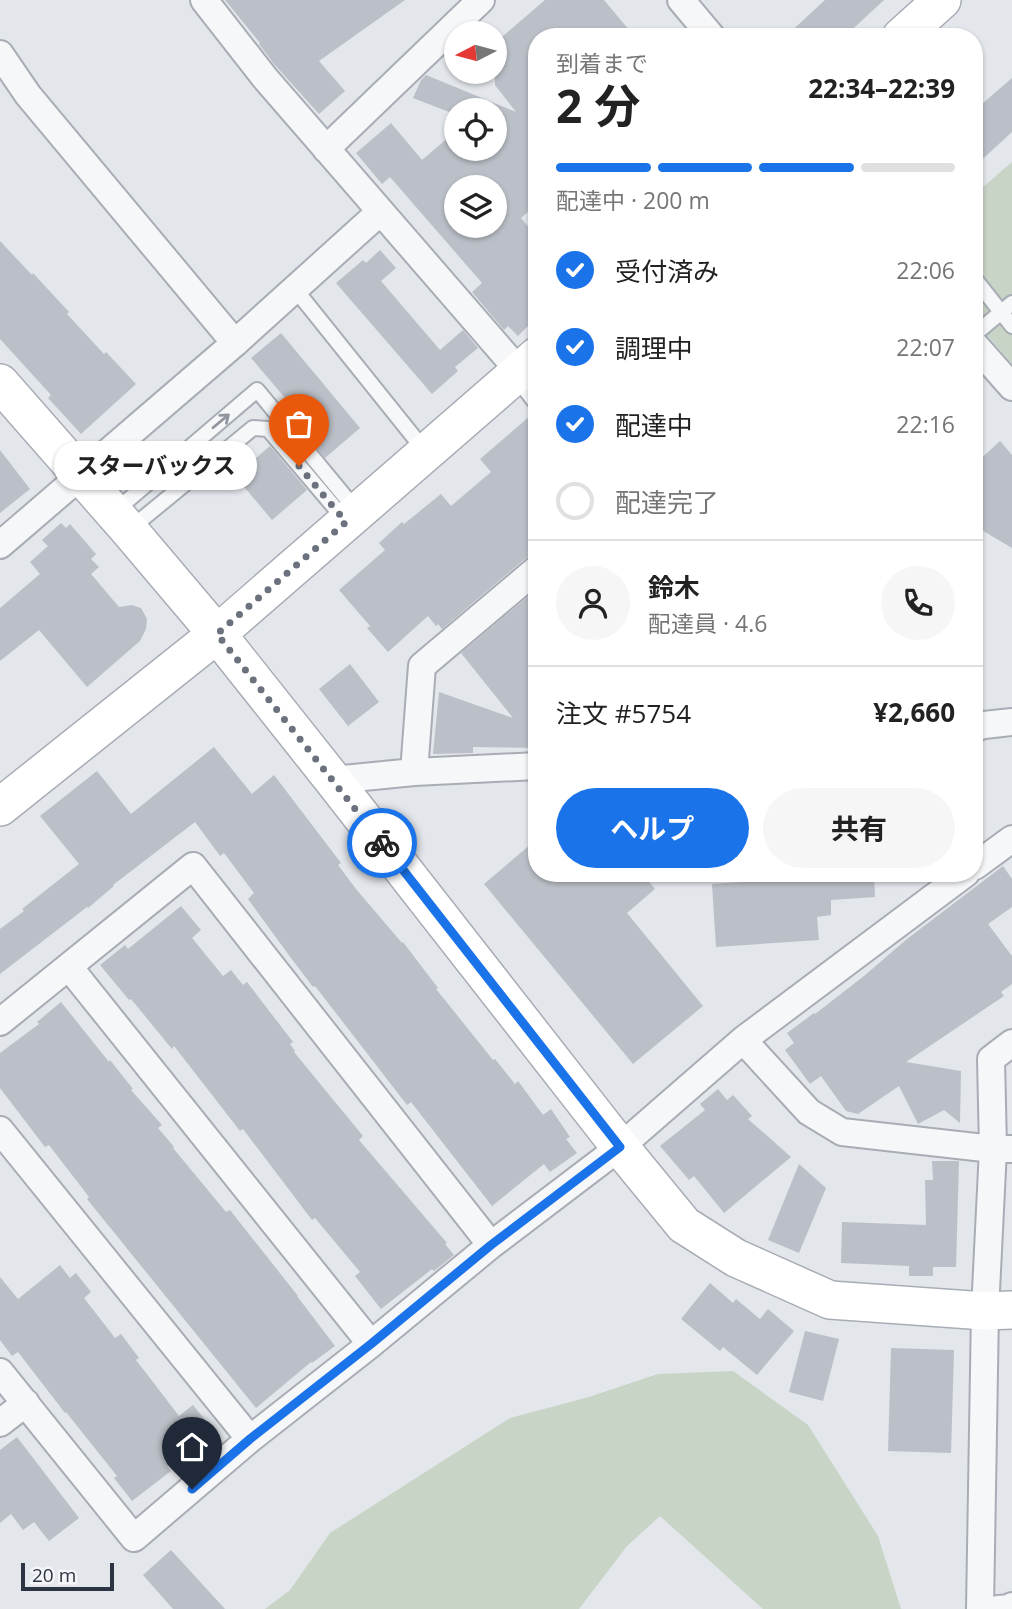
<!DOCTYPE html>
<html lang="ja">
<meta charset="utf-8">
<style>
body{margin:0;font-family:"Open Sans","Noto Sans JP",sans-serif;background:#f6f6f6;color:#222;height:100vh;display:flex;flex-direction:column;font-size:26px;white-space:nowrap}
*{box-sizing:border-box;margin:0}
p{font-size:23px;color:#767676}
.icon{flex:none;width:38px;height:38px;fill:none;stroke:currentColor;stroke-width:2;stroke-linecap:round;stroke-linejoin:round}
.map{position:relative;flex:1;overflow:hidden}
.details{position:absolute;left:528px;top:28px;width:455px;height:854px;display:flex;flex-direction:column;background:#fff;border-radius:28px;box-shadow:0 2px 5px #0004}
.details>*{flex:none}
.needle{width:46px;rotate:264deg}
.buttons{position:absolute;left:444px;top:21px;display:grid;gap:14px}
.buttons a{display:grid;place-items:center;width:63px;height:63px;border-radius:50%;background:#fff;box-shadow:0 2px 5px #0004;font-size:35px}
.scale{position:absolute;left:21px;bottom:18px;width:93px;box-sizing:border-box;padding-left:7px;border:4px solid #2c3342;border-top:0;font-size:19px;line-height:24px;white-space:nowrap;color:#2c3342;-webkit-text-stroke:5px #f3f5f8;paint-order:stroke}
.pin{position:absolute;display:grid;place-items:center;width:60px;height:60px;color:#fff;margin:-72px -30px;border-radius:50% 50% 50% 0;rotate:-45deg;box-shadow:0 0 7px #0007}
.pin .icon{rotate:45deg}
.courier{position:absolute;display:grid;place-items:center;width:70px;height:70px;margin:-35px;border:5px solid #1a73e8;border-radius:50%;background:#fff;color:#222;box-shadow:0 2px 9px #0007}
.bubble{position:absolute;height:49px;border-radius:24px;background:#fff;box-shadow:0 2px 5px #0004;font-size:23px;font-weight:700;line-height:49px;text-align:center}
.overview em{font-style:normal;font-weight:700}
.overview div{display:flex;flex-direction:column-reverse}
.overview{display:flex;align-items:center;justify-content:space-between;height:119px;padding:0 28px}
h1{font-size:46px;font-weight:700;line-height:52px}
.bar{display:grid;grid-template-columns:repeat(4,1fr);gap:10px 7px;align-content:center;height:84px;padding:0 28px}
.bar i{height:9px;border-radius:5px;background:#e0e0e0}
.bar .active{background:#1a73e8}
.bar p{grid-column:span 4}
.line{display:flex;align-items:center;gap:18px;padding:0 28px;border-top:2px solid #e0e0e0}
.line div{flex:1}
.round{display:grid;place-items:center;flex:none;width:74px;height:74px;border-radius:37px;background:#f6f6f6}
ol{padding:0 28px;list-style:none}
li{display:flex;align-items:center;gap:21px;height:77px}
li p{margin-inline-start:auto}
li .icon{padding:7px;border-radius:50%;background:#1a73e8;color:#fff;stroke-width:4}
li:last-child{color:#767676}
li i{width:38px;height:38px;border:4px solid #e0e0e0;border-radius:50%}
.action{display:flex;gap:14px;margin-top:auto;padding:14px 28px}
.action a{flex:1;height:80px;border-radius:42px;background:#1a73e8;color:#fff;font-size:28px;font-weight:700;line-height:80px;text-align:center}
.action a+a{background:#f6f6f6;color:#222}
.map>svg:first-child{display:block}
.green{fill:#c8d4c5}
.building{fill:#bbbfc7;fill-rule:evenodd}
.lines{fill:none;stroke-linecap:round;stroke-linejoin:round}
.lane-casing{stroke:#a8adb5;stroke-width:18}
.street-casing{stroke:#a8adb5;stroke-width:30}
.secondary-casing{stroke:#a8adb5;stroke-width:40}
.lane{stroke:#f6f7f9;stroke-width:14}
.street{stroke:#f6f7f9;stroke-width:26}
.secondary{stroke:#fff;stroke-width:37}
.oneway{stroke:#91959e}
.done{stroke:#6c727d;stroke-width:7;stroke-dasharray:0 12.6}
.route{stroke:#1a73e8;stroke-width:9}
</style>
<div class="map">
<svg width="1012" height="1609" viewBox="0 0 1012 1609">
<rect width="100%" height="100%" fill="#e3e6eb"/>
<!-- green -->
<path class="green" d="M1012,162v202l-37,-43v-127z
M733,1371l75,54 70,111 23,73h-138l-103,-93 -33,30 -48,63h-314l25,-19 40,-57 180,-115 79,-21 69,-23z"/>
<!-- building -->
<path class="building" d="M225,0h180l-86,61 26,30 -26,23 -45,-50 -15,-20 1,-1z
M545,0h59l31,37h-98v167l-16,14 16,19v80l-19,19 -10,-10 -4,4 -32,-38 10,-9 -92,-106 -8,7 -26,-31 35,-30 31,37 35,-30v19h38v-39h-38v5l-44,-17 8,-18 5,-5 90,37 -21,-27v-42zM457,187h38v39h-38z
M825,0h59l-40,37h-59z
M1012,78v54l-37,34v-56z
M0,241l32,34 1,-2 36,39 -2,2 37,40 2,-2 30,32 -55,50 -33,-36 3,-3 -51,-56z
M380,250l16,18 -15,13 59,69 23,-20 15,18 -23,19 3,4 -26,23 -96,-111 27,-23 3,3z
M281,333l79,95 -35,30 -28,-34 6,-5 -52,-61z
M537,410v54l-9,7 9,11v72l-10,3 -85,72 -4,-5 -2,2 -8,-10 -40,36 -21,-24 3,-2 -31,-36 46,-40 -6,-7 23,-21 2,2 37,-30 10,12 40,-34 -11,-13z
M1000,441l12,14v93l-37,-22v-62z
M270,446l37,44 -35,30 -37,-44z
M0,450l30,39 -30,24z
M61,523l5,5 4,-4 26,30 -5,5 8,8 -8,7 28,33 13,-2 9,3 6,11 -1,10 -6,12 -53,46 -48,-57 -39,31v-53l40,-34 -10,-12 18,-16 -6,-6z
M537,589v159l-64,-1v6l-40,1 6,-62 74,26 -52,-65z
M350,664l29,38 -31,24 -29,-37z
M214,747l38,47 22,-19 67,88 -3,2 18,24 46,54 1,-1 35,46 -2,1 57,71 2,-1 20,25 3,-3 25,34 8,-6 19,28 -4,2 11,14 -27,19 -6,-8 -52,42 -81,-104 -4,3 -92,-119 -2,1 -25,-33 -40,-55 6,-6 -30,-40 -4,3 -25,-34 -82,63 1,1 -26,22 -1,-1 -87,67v-45l24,-18 -2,-2 57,-45 -39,-48 57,-45 34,43z
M537,839v34h105l13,16 -28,24 76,93 -70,58 -149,-180z
M1003,866l9,13v28l-24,17 24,32v28l-11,8 3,4 -98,66 55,9 -1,52 -16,-13 -26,14 -19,-38 -41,28 -12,-3 -25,-35 -11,8 -25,-34 9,-7 -7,-10 27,-20 1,1 49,-38 43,-37z
M784,873h90l1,24 -44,3v15l-14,2 2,23 -103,7 -4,-63 73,-5z
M181,906l20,24 -9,8 31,38 8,-6 12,15 4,-3 46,60 -3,2 5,7 -1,1 69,84 -4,4 88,103 -2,1 9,11 -20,16 -2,-2 -51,40 -26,-33 5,-4 -45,-54 -3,2 -69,-91 -3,2 -66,-85 -2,3 -41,-50 -2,1 -29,-35 25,-20 3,4z
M61,1002l48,60 1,-2 23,29 -2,1 31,35 -4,3 16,19 -1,1 53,64 4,-2 68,86h-1l38,50 -23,17 -1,-1 -55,46 -169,-209 2,-2 -40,-52 -4,2 -45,-59v-35l39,-29 -2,-2z
M718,1089l9,11 6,-5 19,21 -4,3 43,38 -67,56 -30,-37 -5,4 -29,-34 45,-36 -5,-6z
M932,1161h27l-3,106h-23v9h-24v-10l-68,-3 1,-41 84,3 -1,-45h8z
M799,1164l27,24 -27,65 -31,-13z
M60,1265l10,13 6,-5 15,19 -7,6 31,40 6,-4 18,24 -3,2 43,56 14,-11 20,25 -45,37 3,4 -39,30 -18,-23 3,-2 -51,-64 -1,1 -47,-61 -6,4 -12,-16v-63l18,22z
M710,1283l23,20 3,-4 24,20 8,-10 26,22 -37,44 -34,-28 -3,4 -39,-32z
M805,1331l34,8 -16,62 -34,-9z
M891,1348l63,2 -3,103 -63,-2z
M17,1437l62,81 -30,23 -15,-19 -11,8 -12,-16 -11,9v-73z
M171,1550l54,59h-52l-30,-34z"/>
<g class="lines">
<!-- lane casing -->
<g class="lane-casing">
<path id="lane" d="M975,279l37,47
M295,289l130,162
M975,334l37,-31
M114,512l143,-122 99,120
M130,529l123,-101 15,1 78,92"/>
</g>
<!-- street casing -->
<g class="street-casing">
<path id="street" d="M204,0l61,78 254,293 18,24
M681,0l31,37
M0,54l28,41 207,248
M326,149l155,-149
M975,345l37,42
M0,545l235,-202 145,-131
M975,728l9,-3 28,-3
M414,772l123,-6
M333,780l81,-8 8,-106 115,-97
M975,866l37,-27
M69,967l302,377
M0,1022l193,-156 298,379
M743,1040l66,72 33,20 151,17h19
M0,1130l250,309
M0,1372l134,166 116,-99 121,-95 120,-99 129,-98 123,-107 223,-167
M0,1423l26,-20
M980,1609l5,-298 8,-162 -2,-90 21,-16
M998,1609l13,-1 1,-2"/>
</g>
<!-- secondary casing -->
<g class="secondary-casing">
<path id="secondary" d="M901,37l41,-37
M0,383l129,147 88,104 116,146 287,367 64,78 52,33 94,42 155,11 27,-1
M0,807l217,-173 320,-278"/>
</g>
<!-- lane -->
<use href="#lane" class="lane"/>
<!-- street -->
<use href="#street" class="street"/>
<!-- secondary -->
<use href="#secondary" class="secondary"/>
</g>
<!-- one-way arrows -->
<defs><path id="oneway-shaft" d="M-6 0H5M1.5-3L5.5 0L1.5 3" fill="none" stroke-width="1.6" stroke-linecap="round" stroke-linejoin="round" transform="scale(1.75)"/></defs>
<use class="oneway" href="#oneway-shaft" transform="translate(221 421) rotate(-40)"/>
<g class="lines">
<!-- done -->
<path class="done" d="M299,466l47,56 -129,112 165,209"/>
<!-- route -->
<path class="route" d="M192,1489l58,-50 121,-95 120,-99 129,-98 -238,-304"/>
</g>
</svg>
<div class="buttons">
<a><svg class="needle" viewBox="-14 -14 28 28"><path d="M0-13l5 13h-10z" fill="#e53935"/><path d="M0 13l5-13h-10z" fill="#767676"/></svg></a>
<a><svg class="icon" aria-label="locate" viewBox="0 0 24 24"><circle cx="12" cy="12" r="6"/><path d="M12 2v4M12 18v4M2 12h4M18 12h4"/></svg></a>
<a><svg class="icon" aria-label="layers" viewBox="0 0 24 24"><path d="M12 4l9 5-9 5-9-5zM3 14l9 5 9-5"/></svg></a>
</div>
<div class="scale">20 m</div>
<div class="pin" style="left:299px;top:466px;background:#ea580c"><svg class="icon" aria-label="bag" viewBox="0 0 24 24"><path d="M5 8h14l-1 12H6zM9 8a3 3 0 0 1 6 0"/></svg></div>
<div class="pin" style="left:192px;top:1489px;background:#1f2937"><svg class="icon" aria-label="home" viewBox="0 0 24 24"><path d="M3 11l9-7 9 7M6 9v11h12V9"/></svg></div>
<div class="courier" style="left:382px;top:843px"><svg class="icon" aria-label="bike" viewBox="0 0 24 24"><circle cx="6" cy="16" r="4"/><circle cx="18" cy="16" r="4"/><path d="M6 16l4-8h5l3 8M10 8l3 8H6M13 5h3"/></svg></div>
<div class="bubble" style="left:54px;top:441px;width:203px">スターバックス</div>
<section class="details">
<div class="overview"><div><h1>2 分</h1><p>到着まで</p></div><em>22:34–22:39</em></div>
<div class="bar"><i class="active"></i><i class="active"></i><i class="active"></i><i></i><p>配達中 · 200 m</p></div>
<ol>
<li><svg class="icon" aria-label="check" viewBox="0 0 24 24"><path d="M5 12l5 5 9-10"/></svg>受付済み<p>22:06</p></li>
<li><svg class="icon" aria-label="check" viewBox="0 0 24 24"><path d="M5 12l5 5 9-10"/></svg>調理中<p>22:07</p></li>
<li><svg class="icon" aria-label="check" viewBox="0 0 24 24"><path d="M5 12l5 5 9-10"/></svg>配達中<p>22:16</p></li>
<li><i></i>配達完了</li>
</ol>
<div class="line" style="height:126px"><a class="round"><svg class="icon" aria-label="person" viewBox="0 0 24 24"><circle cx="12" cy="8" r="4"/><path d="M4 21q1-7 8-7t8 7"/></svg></a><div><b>鈴木</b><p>配達員 · 4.6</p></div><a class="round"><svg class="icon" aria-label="phone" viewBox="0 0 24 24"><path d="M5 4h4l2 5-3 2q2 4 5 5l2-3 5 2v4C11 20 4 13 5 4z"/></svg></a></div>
<div class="line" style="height:91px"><div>注文 #5754</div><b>¥2,660</b></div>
<div class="action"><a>ヘルプ</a><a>共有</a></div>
</section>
</div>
